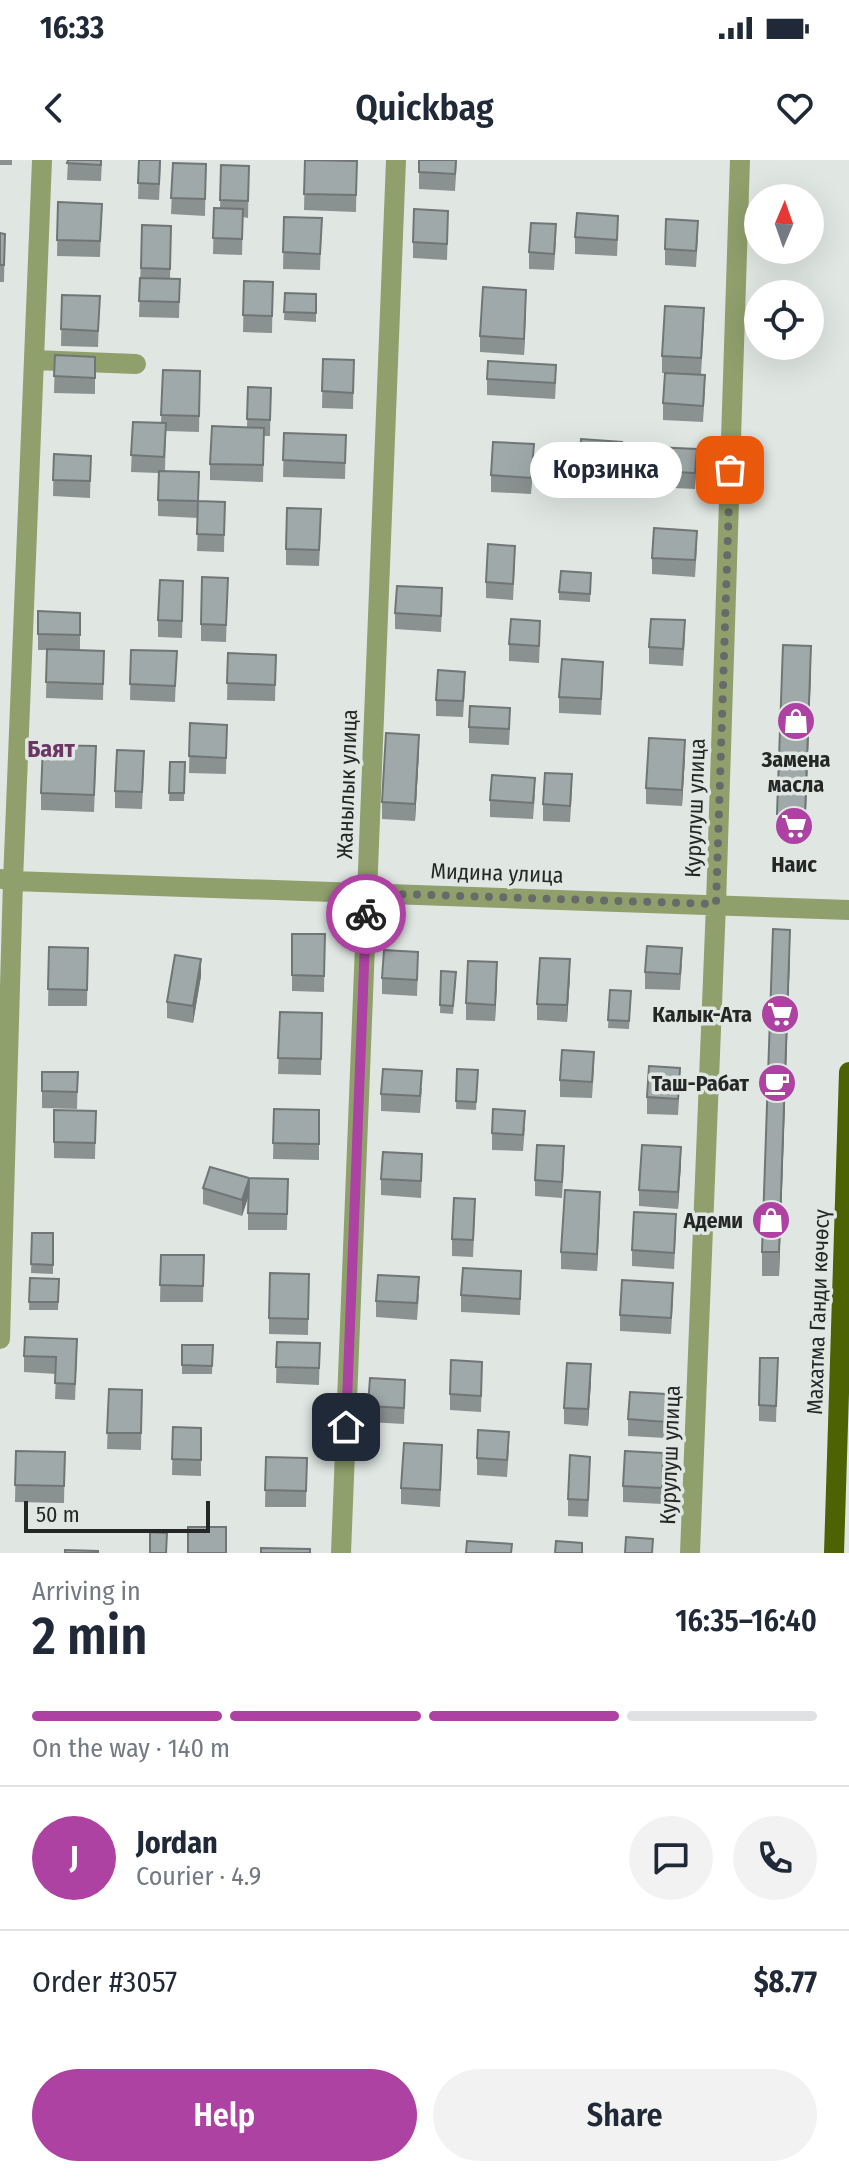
<!DOCTYPE html>
<meta charset="utf-8">
<style>
body{margin:0;font-family:"Fira Sans Condensed",sans-serif;background:#f2f2f3;color:#1f2937;height:100vh;display:flex;flex-direction:column;font-size:30px;white-space:nowrap}
*{box-sizing:border-box;margin:0}
p{font-size:26px;color:#747a83}
.icon{flex:none;width:44px;height:44px;fill:none;stroke:currentColor;stroke-width:2;stroke-linecap:round;stroke-linejoin:round}
.map{position:relative;height:1393px;overflow:hidden}
.drawer{display:flex;flex-direction:column;background:#fff;flex:1}
.drawer>*{flex:none}
.needle{width:52px;rotate:2deg}
.controls{position:absolute;left:744px;top:24px;display:grid;gap:16px}
.controls a{display:grid;place-items:center;width:80px;height:80px;border-radius:50%;background:#fff;box-shadow:0 8px 32px #0002;font-size:40px}
.scale{position:absolute;left:24px;bottom:20px;width:186px;box-sizing:border-box;padding-left:8px;border:4px solid #252726;border-top:0;font-size:22px;line-height:28px;white-space:nowrap;color:#252726;-webkit-text-stroke:6px #e0e7e3;paint-order:stroke}
.pin{position:absolute;display:grid;place-items:center;width:68px;height:68px;color:#fff;margin:-34px;border-radius:16px;box-shadow:0 4px 12px #0006}
.courier{position:absolute;display:grid;place-items:center;width:80px;height:80px;margin:-40px;border:6px solid #ad42a3;border-radius:50%;background:#fff;color:#222;box-shadow:0 2px 10px #0007}
.bubble{position:absolute;height:56px;border-radius:28px;background:#fff;box-shadow:0 8px 32px #0002;font-size:26px;font-weight:600;line-height:56px;text-align:center}
.head em{font-style:normal;font-weight:600}
.head div{display:flex;flex-direction:column-reverse}
.head{display:flex;align-items:center;justify-content:space-between;height:136px;padding:0 32px}
h1{font-size:52px;font-weight:600;line-height:60px}
.bar{display:grid;grid-template-columns:repeat(4,1fr);gap:12px 8px;align-content:center;height:96px;padding:0 32px}
.bar i{height:10px;border-radius:6px;background:#e0e1e3}
.bar .selected{background:#ad42a3}
.bar p{grid-column:span 4}
.line{display:flex;align-items:center;gap:20px;padding:0 32px;border-top:2px solid #e0e1e3}
.line div{flex:1}
.round{display:grid;place-items:center;flex:none;width:84px;height:84px;border-radius:42px;background:#f2f2f3}
.action{display:flex;gap:16px;margin-top:auto;padding:16px 32px}
.action a{flex:1;height:92px;border-radius:48px;background:#ad42a3;color:#fff;font-size:32px;font-weight:600;line-height:92px;text-align:center}
.action a+a{background:#f2f2f3;color:#1f2937}
.status{display:flex;justify-content:space-between;align-items:center;height:56px;padding:0 40px;background:#fff;direction:ltr}
.status svg{height:22px;fill:currentColor}
header{display:flex;justify-content:space-between;align-items:center;height:104px;padding:0 32px;background:#fff;font-size:36px;font-weight:600}
.map>svg:first-child{display:block}
.lines{fill:none;stroke-linecap:round;stroke-linejoin:round}
.minor{stroke:#8fa06c;stroke-width:20}
.major{stroke:#4d6203;stroke-width:20}
.wall{fill:#8a9191}
.shaded-wall{fill:#707676}
.building{fill:#a0a9a9;stroke:#707676;stroke-width:2}
.done{stroke:#666a68;stroke-width:8;stroke-dasharray:0 14.4}
.route{stroke:#ad42a3;stroke-width:10}
.labels{text-anchor:middle;dominant-baseline:central;stroke-width:7;stroke-linejoin:round;paint-order:stroke}
.poi-label{font-size:22px;font-weight:bold;fill:#252726;stroke:#e0e7e3;text-anchor:end}
.street-label{font-size:22px;fill:#252726;stroke:#e0e7e3}
.neighbourhood-label{font-size:24px;font-weight:bold;fill:#6b3665;stroke:#e0e7e3}
</style>
<div class="status"><b>16:33</b><svg viewBox="0 0 49 12"><path d="M0 12V9h3v3zM5 12V6h3v6zM10 12V3h3v9zM15 12V0h3v12zM26 1h20v11H26zM47 4h2v5h-2z"/></svg></div>
<header><svg class="icon" aria-label="back" viewBox="0 0 24 24"><path d="M15 5l-7 7 7 7"/></svg>Quickbag<svg class="icon" aria-label="heart" viewBox="0 0 24 24"><path d="M12 20l-8-8c-3-5 5-10 8-4 3-6 11-1 8 4z"/></svg></header>
<div class="map">
<svg width="849" height="1393" viewBox="0 0 849 1393">
<rect width="100%" height="100%" fill="#e0e7e3"/>
<g class="lines">
<!-- minor -->
<path class="minor" d="M34,200l102,4
M2,719l11,2 836,29
M0,1179l13,-458 29,-721
M341,1393l55,-1393
M690,1393l26,-649 24,-744"/>
<!-- major -->
<path class="major" d="M834,1393l15,-481"/>
</g>
<!-- wall -->
<path class="wall" d="M0,0h12v5h-12z
M68,0h34l-1,21 -34,-1z
M139,0h22l-2,40 -21,-1z
M305,0l52,1 -1,51 -52,-2z
M419,0h38l-2,31 -36,-2z
M173,3l33,1 -1,52 -34,-2z
M221,5l28,1 -1,52 -5,-1 -1,38 -29,-1 1,-46h6z
M58,42l44,2 -2,53 -43,-1z
M284,57l38,1 -2,52 -37,-1z
M142,65l29,1 -1,53h10l-1,39 -40,-1z
M448,67l-1,33 -34,-2v-16z
M618,72l-1,24 -42,-2v-17z
M0,73l5,1 -1,48h-4z
M698,78l-2,29 -31,-2v-16z
M556,81l-2,29 -25,-1v-17z
M244,121l29,1 -1,51 -29,-1z
M285,133l31,1v28l-32,-2z
M62,135l38,1 -2,51 -37,-1z
M526,147l-2,48 -44,-3v-16z
M704,165l-3,50 -39,-2v-17z
M55,195l40,2v37l-41,-1z
M323,199l31,1 -1,49 -31,-1z
M163,210l37,1 -1,61 -33,-1 -1,40 34,30 26,1 -1,50 -27,-1 1,-33 -40,-2v-43l-27,-1 2,-50 28,1z
M487,219l69,2 -1,18 -68,-4z
M248,227l23,1 -1,48h-6l-1,46 -53,-2v-16l37,-36z
M705,231l-2,31 -40,-2v-17z
M284,273l62,2 -1,44 -62,-2z
M54,294l37,2 -1,42 -37,-2z
M622,298l-2,38 -41,-2v-17z
M534,301l-3,33 -40,-2v-17z
M697,306l-2,23 -43,-2v-16z
M321,365l-2,41 -33,-1v-16z
M697,387l-2,30 -43,-3v-16z
M515,402l-2,38 -27,-2v-16z
M591,413l-1,29 -31,-2v-8z
M228,418l-2,64 -25,-1v-17z
M183,438l-1,40 -24,-1v-17z
M442,445l-1,27 -46,-3v-16z
M38,451l42,2v37l24,1 -1,49 -57,-2 1,-48h-9z
M540,477l-1,26 -30,-2v-17z
M685,477l-2,29 -34,-2v-17z
M131,490l46,1 -2,51 -45,-2z
M228,493l48,2 -1,46 -48,-1z
M811,510l-6,168 -28,-1v-23z
M603,518l-2,37 -42,-2v-16z
M465,528l-2,29 -27,-1v-16z
M190,563l37,2 -1,49 -37,-1z
M510,565l-1,20 -40,-2v-16z
M419,591l-4,70 -33,-2v-17z
M685,596l-3,50 -36,-2v-16z
M170,602h15l-1,39h-15z
M96,603l-2,49 -53,-2v-17z
M144,607l-2,42 -27,-1v-17z
M572,631l-2,31 -27,-1v-17z
M535,634l-2,25 -43,-2v-17z
M292,774h33l-1,58 -32,-1z
M49,787l39,1 -1,58h-39z
M790,794l-11,322h-17v-24z
M682,804l-2,26 -35,-1v-17z
M418,808l-1,28 -35,-2v-16z
M441,811l15,9 -3,34 -13,-1z
M201,816l-8,47 -26,-5v-16z
M570,816l-3,46 -30,-2v-16z
M497,819l-2,42 -29,-1v-17z
M610,830l21,1 -2,38 -21,-1z
M280,852l42,1 -1,62 -43,-1z
M594,908l-2,30 -32,-1v-17z
M457,909l21,1 -2,40 -20,-1z
M42,912h36l-1,37 -35,-1z
M680,924l-2,31 -31,-1v-17z
M422,928l-2,25 -39,-2v-17z
M274,949l45,1v50l-46,-1z
M54,950l42,1 -1,48 -41,-1z
M525,967l-2,24 -31,-1v-17z
M564,1003l-2,35 -27,-2v-16z
M681,1003l-3,46 -39,-3v-16z
M422,1010l-1,28 -40,-3v-16z
M249,1018l39,1 -1,51h-39v-34l-6,20 -39,-12v-16z
M600,1048l-3,63 -36,-2v-17z
M475,1055l-2,42 -21,-1v-17z
M676,1071l-2,38 -42,-3v-16z
M32,1073h21v41l-22,-1z
M161,1095h43l-1,47h-43z
M309,1114l-1,61 -39,-1v-16z
M30,1118l29,1 -1,31h-29z
M521,1127l-1,28 -59,-3v-17z
M419,1134l-2,26 -41,-3v-16z
M673,1140l-2,34 -51,-3v-16z
M277,1182l43,1 -1,42 -43,-2z
M182,1185h31l-1,29h-30z
M77,1195l-2,45 -20,-1 1,-25 -32,-2v-16z
M778,1198l-2,64 -17,-1v-16z
M482,1218l-1,34 -31,-2v-16z
M591,1221l-3,45 -24,-2v-16z
M109,1229l33,1 -1,60 -34,-1z
M405,1236l-1,28 -36,-2v-16z
M667,1251l-1,27 -38,-2v-17z
M173,1267l28,1v48l-29,-1z
M509,1289l-2,28 -30,-2v-17z
M16,1291l49,1 -1,51 -49,-1z
M266,1297l41,1 -1,49h-41z
M442,1302l-2,45 -39,-3v-16z
M663,1309l-1,35 -39,-2v-16z
M590,1313l-2,44 -20,-1v-17z"/>
<!-- shaded-wall -->
<path class="shaded-wall" d="M526,130v17l-2,48v-16z
M811,486v24l-6,168v-23z
M419,575v16l-4,70v-17z
M685,580v16l-3,50v-16z
M790,770v24l-11,322v-24z
M201,799v17l-8,47v-17z
M570,799v17l-3,46v-17z
M497,802v17l-2,42v-16z
M681,987v16l-3,46v-17z
M249,1019v16l-7,21v-16z
M600,1032v16l-3,63v-17z
M591,1204v17l-3,45v-17z"/>
<!-- building -->
<path class="building" d="M68,0h33v5l-34,-2z
M139,0h21l-1,24 -21,-1z
M305,0l52,1 -1,34 -52,-1z
M419,0h37l-1,14 -36,-2z
M173,3l33,1 -1,35 -34,-1z
M221,5l28,1 -1,35 -28,-1z
M58,42l44,2 -2,37 -43,-1z
M214,48l29,1 -1,30 -29,-1z
M414,49l34,2 -1,33 -34,-2z
M577,53l41,3 -1,24 -42,-3z
M284,57l38,1 -2,36 -37,-2z
M666,59l32,2 -2,30 -31,-2z
M531,63l25,1 -2,30 -25,-2z
M142,65l29,1 -1,43 -29,-1z
M0,73l5,1 -1,31h-4z
M140,118l40,1 -1,23 -40,-1z
M244,121l29,1 -1,34 -29,-1z
M483,127l43,3 -2,49 -44,-3z
M285,133l31,1v19l-32,-1z
M62,135l38,1 -2,35 -37,-2z
M665,146l39,2 -3,50 -39,-2z
M55,195l40,2v21l-41,-2z
M323,199l31,1 -1,33 -31,-2z
M488,201l68,4 -1,18 -68,-4z
M163,210l37,1 -1,45 -38,-1z
M665,213l40,2 -2,31 -40,-3z
M248,227l23,1 -1,32 -23,-1z
M133,262l33,1 -2,34 -33,-2z
M212,266l52,2 -1,37 -53,-1z
M284,273l62,2 -1,28 -62,-3z
M581,279l41,3 -2,38 -41,-3z
M493,282l41,2 -3,34 -40,-3z
M654,287l43,2 -2,24 -43,-2z
M54,294l37,2 -1,25 -37,-1z
M159,311l40,1 -1,29 -40,-1z
M198,341l27,1 -1,33 -27,-1z
M287,348l34,1 -2,41 -33,-1z
M654,368l43,3 -2,29 -43,-2z
M488,384l27,2 -2,38 -27,-2z
M561,411l30,2 -1,21 -31,-2z
M202,417l26,1 -2,47 -25,-1z
M160,420l23,1 -1,40 -24,-1z
M397,426l45,2 -1,28 -46,-3z
M38,451l42,2v22l-42,-1z
M511,459l29,2 -1,25 -30,-2z
M651,459l34,1 -2,29 -34,-2z
M783,485l28,1 -6,169 -28,-1z
M47,489l57,2 -1,33 -57,-2z
M131,490l46,1 -2,35 -45,-2z
M228,493l48,2 -1,30 -48,-2z
M562,499l41,3 -2,37 -42,-2z
M438,510l27,2 -2,29 -27,-1z
M470,546l40,2 -1,21 -40,-2z
M190,563l37,2 -1,33 -37,-2z
M386,573l33,2 -4,69 -33,-2z
M649,578l36,2 -3,50 -36,-2z
M43,585l53,1 -2,49 -53,-2z
M117,590l27,1 -2,41 -27,-1z
M170,602h15l-1,31h-15z
M545,613l27,1 -2,32 -27,-2z
M492,615l43,3 -2,25 -43,-3z
M773,769l17,1 -11,322h-17z
M292,774h33l-1,42 -32,-1z
M647,786l35,2 -2,26 -35,-2z
M49,787l39,1 -1,42 -39,-1z
M384,790l34,2 -1,28 -35,-2z
M175,795l26,4 -8,47 -26,-4z
M540,798l30,1 -3,46 -30,-1z
M468,801l29,1 -2,43 -29,-2z
M441,811l15,1 -3,34 -13,-1z
M610,830l21,1 -2,30 -21,-1z
M280,852l42,1 -1,46 -43,-1z
M562,890l32,2 -2,30 -32,-2z
M649,906l31,2 -2,31 -31,-2z
M383,909l39,2 -2,25 -39,-2z
M457,909l21,1 -2,32 -20,-1z
M42,912h36l-1,20 -35,-1z
M274,949l45,1v34l-46,-1z
M493,949l32,2 -2,24 -31,-2z
M54,950l42,1 -1,32 -41,-1z
M537,985l27,1 -2,36 -27,-2z
M642,985l39,2 -3,45 -39,-2z
M383,992l39,2 -1,27 -40,-2z
M210,1007l39,11 39,1 -1,35 -39,-1 1,-34 -7,21 -39,-12z
M565,1030l35,2 -3,62 -36,-2z
M454,1038l21,1 -2,41 -21,-1z
M634,1052l42,2 -2,39 -42,-3z
M32,1073h21v32l-22,-1z
M161,1095h43l-1,31 -43,-1z
M463,1108l58,3 -1,28 -59,-4z
M270,1113l39,1 -1,45 -39,-1z
M378,1115l41,2 -2,26 -41,-2z
M30,1118l29,1 -1,23h-29z
M622,1120l51,3 -2,35 -51,-3z
M25,1177l52,2 -2,45 -20,-1 1,-26 -32,-1z
M277,1182l43,1 -1,25 -43,-1z
M182,1185h31l-1,21 -30,-1z
M760,1198h18l-2,48 -17,-1z
M451,1200l31,2 -1,34 -31,-2z
M567,1203l24,1 -3,45 -24,-1z
M370,1218l35,2 -1,28 -36,-2z
M109,1229l33,1 -1,43h-34z
M630,1232l37,2 -1,28 -38,-3z
M173,1267l28,1v32l-29,-1z
M478,1270l31,2 -2,28 -30,-2z
M404,1283l38,2 -2,45 -39,-2z
M16,1291l49,1 -1,34 -49,-1z
M625,1291l38,2 -1,35 -39,-2z
M570,1295l20,2 -2,43 -20,-1z
M266,1297l41,1 -1,33 -41,-1z
M188,1367h38v26h-38z
M150,1372l17,1 -1,20h-16z
M626,1377l27,2 -1,14h-27z
M467,1381l45,3 -1,9h-45z
M556,1381l26,2v10h-27z
M261,1388l49,1v4h-49z
M65,1390l33,1v2h-33z"/>
<g class="lines">
<!-- done -->
<path class="done" d="M366,754v-21l350,11 14,-434"/>
<!-- route -->
<path class="route" d="M346,1267l20,-513"/>
</g>
<!-- icons -->
<defs>
<g id="shop-disc" transform="scale(2)"><circle r="9.5" fill="#ad42a3" stroke="#e0e7e3"/><path d="M-5-2.5h2.3a2.7 3.5 0 0 1 5.4 0H5L5.5 6h-11ZM-1.5-2.5h3a1.5 2.3 0 0 0-3 0Z" fill="#fff"/></g>
<g id="supermarket-disc" transform="scale(2)"><circle r="9.5" fill="#ad42a3" stroke="#e0e7e3"/><path d="M-6-5.5h2.5l.6 2H6L4.5 2H-2.5L-4.4-4H-6ZM-1.5 3.2a1.3 1.3 0 1 0 .1 0ZM3 3.2a1.3 1.3 0 1 0 .1 0Z" fill="#fff"/></g>
<g id="cafe-disc" transform="scale(2)"><circle r="9.5" fill="#ad42a3" stroke="#e0e7e3"/><path d="M-5.5-4.5H6V0H3Q3 3.5 0 3.5H-2.5Q-5.5 3.5-5.5 0ZM3-3.2v2h1.7v-2ZM-6 4.5H4V6H-6Z" fill="#fff"/></g>
</defs>
<g fill-rule="evenodd">
<use href="#shop-disc" x="796" y="561"/>
<use href="#supermarket-disc" x="794" y="666"/>
<use href="#supermarket-disc" x="780" y="854"/>
<use href="#cafe-disc" x="777" y="923"/>
<use href="#shop-disc" x="771" y="1060"/>
</g>
<g class="labels">
<!-- poi labels -->
<g class="poi-label">
<text x="796" y="599" text-anchor="middle">Замена<tspan x="796" dy="25">масла</tspan></text>
<text x="794" y="704" text-anchor="middle">Наис</text>
<text x="752" y="854">Калык-Ата</text>
<text x="749" y="923">Таш-Рабат</text>
<text x="743" y="1060">Адеми</text>
</g>
<!-- street labels -->
<g class="street-label">
<text transform="translate(347 624) rotate(-88)">Жанылык улица</text>
<text transform="translate(695 648) rotate(-88)">Курулуш улица</text>
<text transform="translate(497 713) rotate(2)">Мидина улица</text>
<text transform="translate(818 1152) rotate(-88)">Махатма Ганди көчөсү</text>
<text transform="translate(670 1295) rotate(-88)">Курулуш улица</text>
</g>
<!-- neighbourhood labels -->
<g class="neighbourhood-label">
<text x="51" y="589">Баят</text>
</g>
</g>
</svg>
<div class="controls">
<a><svg class="needle" viewBox="-14 -14 28 28"><path d="M0-13l5 13h-10z" fill="#e53935"/><path d="M0 13l5-13h-10z" fill="#747a83"/></svg></a>
<a><svg class="icon" aria-label="locate" viewBox="0 0 24 24"><circle cx="12" cy="12" r="6"/><path d="M12 2v4M12 18v4M2 12h4M18 12h4"/></svg></a>
</div>
<div class="scale">50 m</div>
<div class="pin" style="left:730px;top:310px;background:#ea580c"><svg class="icon" aria-label="bag" viewBox="0 0 24 24"><path d="M5 8h14l-1 12H6zM9 8a3 3 0 0 1 6 0"/></svg></div>
<div class="pin" style="left:346px;top:1267px;background:#1f2937"><svg class="icon" aria-label="home" viewBox="0 0 24 24"><path d="M3 11l9-7 9 7M6 9v11h12V9"/></svg></div>
<div class="courier" style="left:366px;top:754px"><svg class="icon" aria-label="bike" viewBox="0 0 24 24"><circle cx="6" cy="16" r="4"/><circle cx="18" cy="16" r="4"/><path d="M6 16l4-8h5l3 8M10 8l3 8H6M13 5h3"/></svg></div>
<div class="bubble" style="left:530px;top:282px;width:152px">Корзинка</div>
</div>
<section class="drawer">
<div class="head"><div><h1>2 min</h1><p>Arriving in</p></div><em>16:35–16:40</em></div>
<div class="bar"><i class="selected"></i><i class="selected"></i><i class="selected"></i><i></i><p>On the way · 140 m</p></div>
<div class="line" style="height:144px"><b class="round" style="background:#ad42a3;color:#fff">J</b><div><b>Jordan</b><p>Courier · 4.9</p></div><a class="round"><svg class="icon" aria-label="chat" viewBox="0 0 24 24"><path d="M4 5h16v11H9l-5 4z"/></svg></a><a class="round"><svg class="icon" aria-label="phone" viewBox="0 0 24 24"><path d="M5 4h4l2 5-3 2q2 4 5 5l2-3 5 2v4C11 20 4 13 5 4z"/></svg></a></div>
<div class="line" style="height:104px"><div>Order #3057</div><b>$8.77</b></div>
<div class="action"><a>Help</a><a>Share</a></div>
</section>
